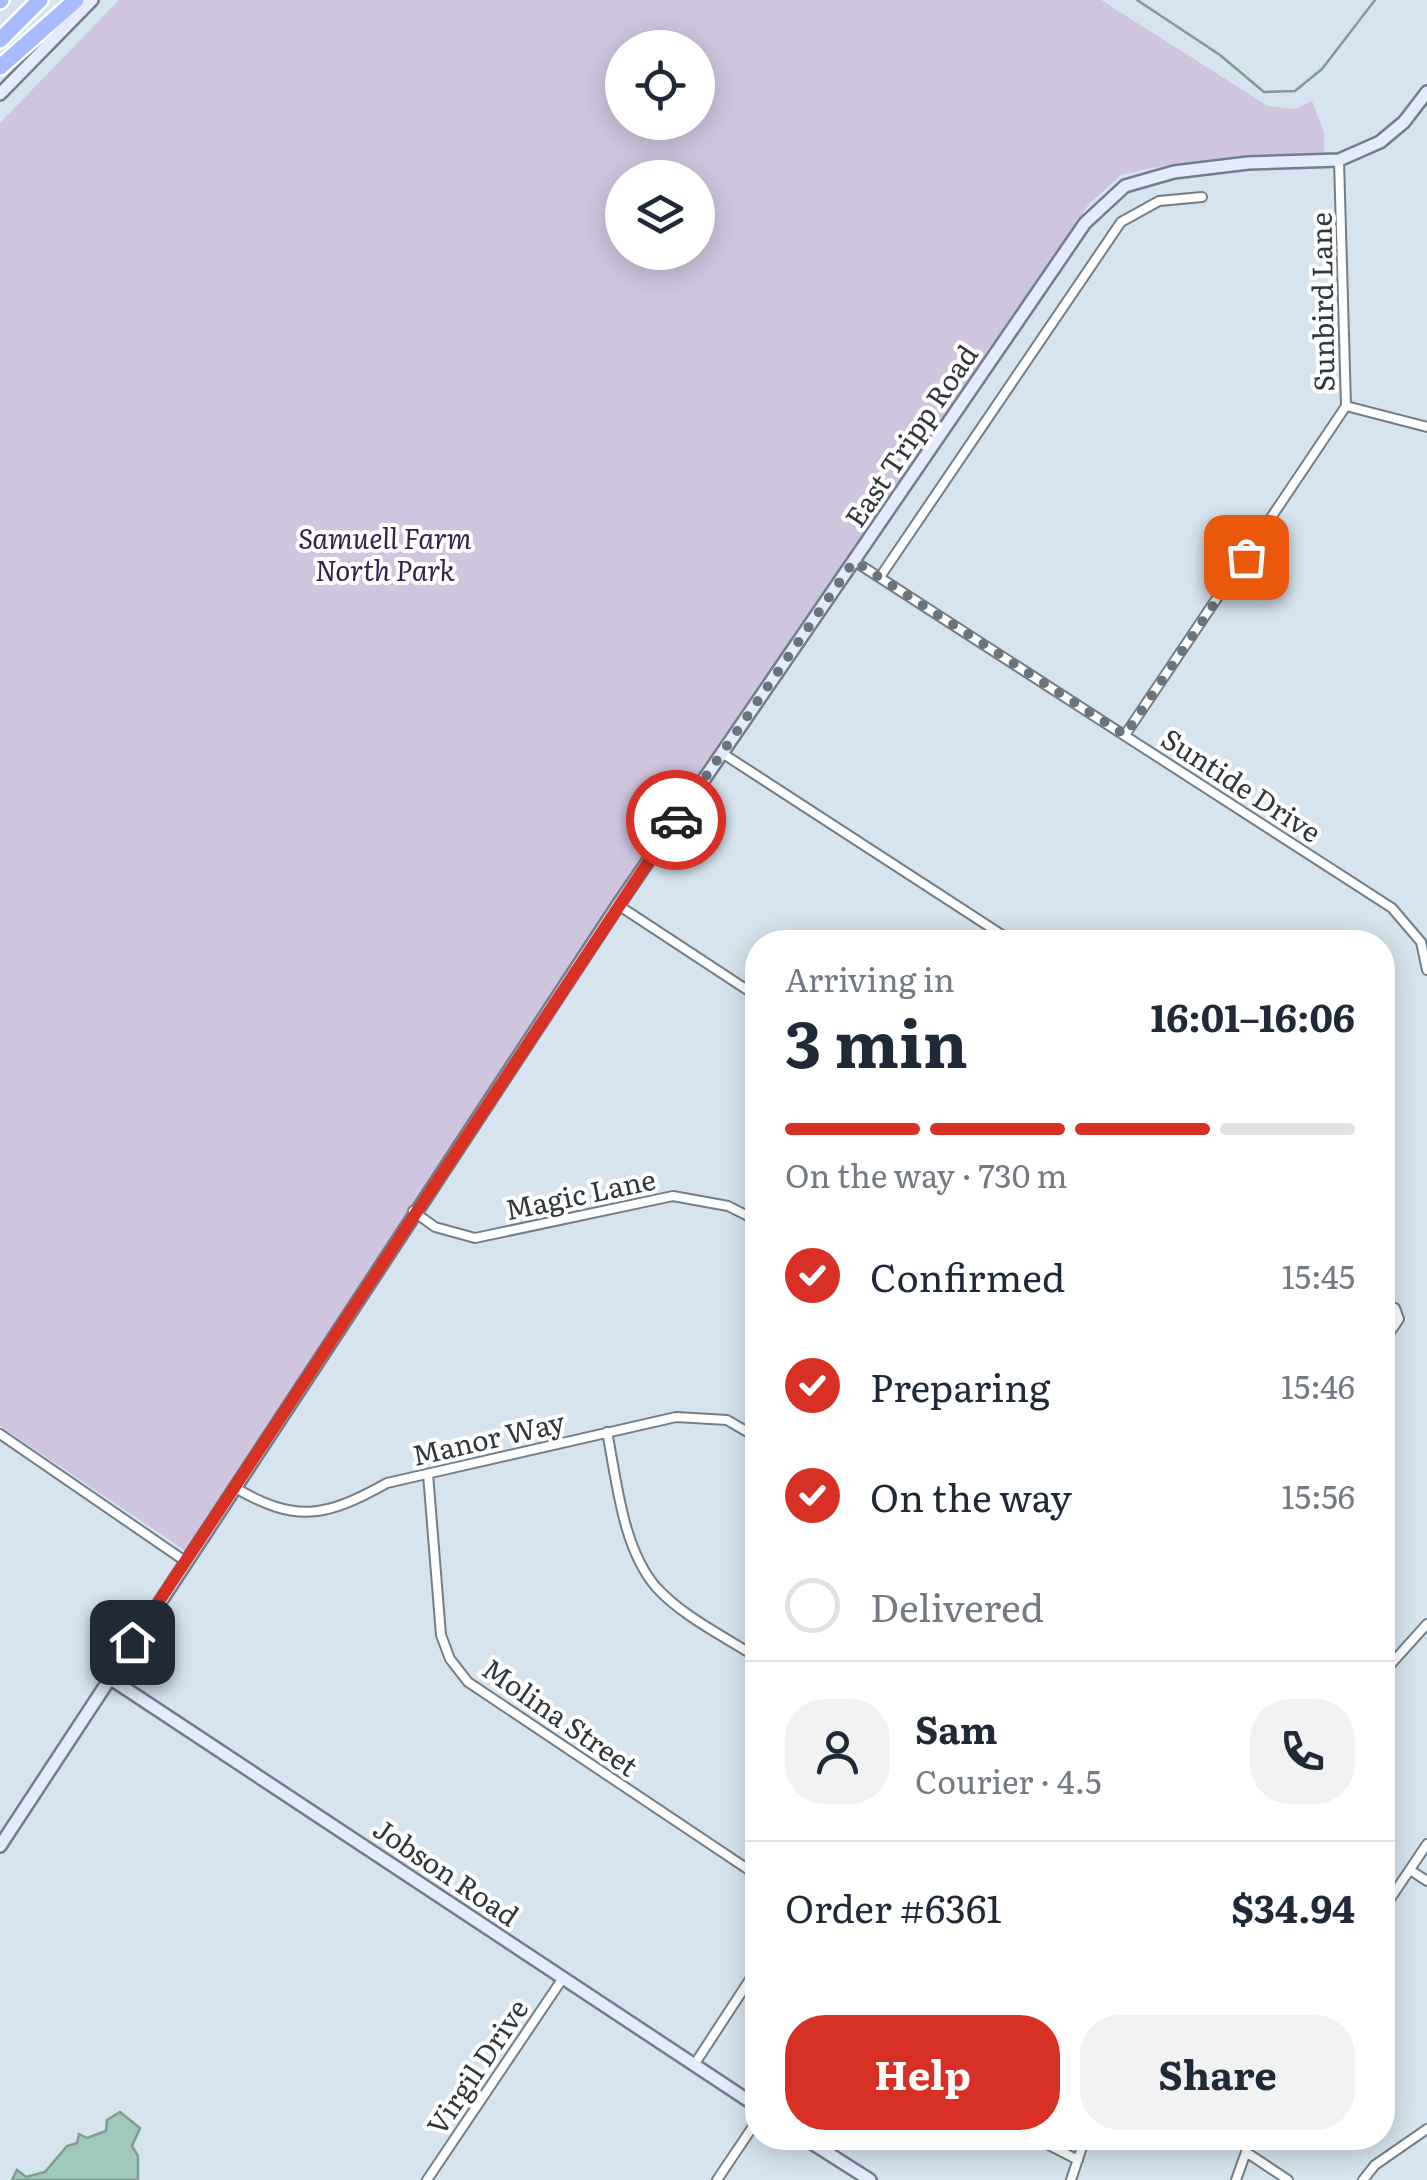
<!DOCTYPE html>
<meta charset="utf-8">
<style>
body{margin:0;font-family:Literata,serif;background:#f2f2f3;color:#1f2937;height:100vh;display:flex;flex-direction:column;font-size:38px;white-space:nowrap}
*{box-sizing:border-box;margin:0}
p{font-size:32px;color:#747a83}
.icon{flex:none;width:55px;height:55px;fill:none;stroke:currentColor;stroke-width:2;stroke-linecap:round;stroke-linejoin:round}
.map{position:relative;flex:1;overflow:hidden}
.side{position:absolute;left:745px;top:930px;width:650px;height:1220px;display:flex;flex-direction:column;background:#fff;border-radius:40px;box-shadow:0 5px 25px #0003}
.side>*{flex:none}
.fabs{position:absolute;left:605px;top:30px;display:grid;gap:20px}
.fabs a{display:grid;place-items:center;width:110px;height:110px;border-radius:50%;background:#fff;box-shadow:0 5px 25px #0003;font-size:50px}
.pin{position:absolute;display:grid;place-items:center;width:85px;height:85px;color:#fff;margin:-42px;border-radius:20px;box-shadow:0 5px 15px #0006}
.courier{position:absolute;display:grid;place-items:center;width:100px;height:100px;margin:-50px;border:8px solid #d93025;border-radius:50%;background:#fff;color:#222;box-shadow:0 2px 12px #0007}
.summary em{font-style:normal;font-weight:700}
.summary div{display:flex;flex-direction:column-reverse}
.summary{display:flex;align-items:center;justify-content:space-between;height:170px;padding:0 40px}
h1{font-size:65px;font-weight:700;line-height:75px}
.bar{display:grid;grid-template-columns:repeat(4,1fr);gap:15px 10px;align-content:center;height:120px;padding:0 40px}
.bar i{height:12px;border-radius:8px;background:#e0e1e3}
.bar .selected{background:#d93025}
.bar p{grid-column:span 4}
.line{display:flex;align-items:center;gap:25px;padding:0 40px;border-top:2px solid #e0e1e3}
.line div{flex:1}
.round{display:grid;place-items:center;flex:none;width:105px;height:105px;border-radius:40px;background:#f2f2f3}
ol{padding:0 40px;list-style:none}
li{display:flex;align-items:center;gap:30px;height:110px}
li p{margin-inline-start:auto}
li .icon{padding:10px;border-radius:50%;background:#d93025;color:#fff;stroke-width:4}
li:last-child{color:#747a83}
li i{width:55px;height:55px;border:5px solid #e0e1e3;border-radius:50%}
.cta{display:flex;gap:20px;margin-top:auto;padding:20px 40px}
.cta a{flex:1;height:115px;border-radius:40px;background:#d93025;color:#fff;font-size:40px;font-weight:700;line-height:115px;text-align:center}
.cta a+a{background:#f2f2f3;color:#1f2937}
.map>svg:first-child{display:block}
.green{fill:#cfc5df;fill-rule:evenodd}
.water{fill:#a0c8bb;stroke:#7f9c95;stroke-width:2.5}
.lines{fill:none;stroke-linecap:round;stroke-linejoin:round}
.stream{stroke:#7f9c95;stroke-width:2.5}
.street-casing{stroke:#727f89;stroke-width:12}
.secondary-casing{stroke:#727f89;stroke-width:16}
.highway-casing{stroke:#fff;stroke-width:20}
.street{stroke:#fff;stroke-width:8}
.secondary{stroke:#e5ebff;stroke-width:11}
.highway{stroke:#a7bcfe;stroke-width:15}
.done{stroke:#6a747a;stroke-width:10;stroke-dasharray:0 18}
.route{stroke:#d93025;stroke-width:12}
.labels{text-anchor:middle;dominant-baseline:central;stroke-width:8;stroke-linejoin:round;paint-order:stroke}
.street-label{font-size:28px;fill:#31373b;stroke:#fff}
.park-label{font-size:28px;font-style:italic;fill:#35224c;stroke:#fff}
</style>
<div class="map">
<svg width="1427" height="2180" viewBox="0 0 1427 2180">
<rect width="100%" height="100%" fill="#d5e4ee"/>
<!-- green -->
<path class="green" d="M119,0h982l167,106 27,3 17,-8 12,31v23l-152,9 -51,11 -32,29 -249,371 -124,173 -530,803 -186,-125v-1303zM622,48h76v74h-76zM622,178h76v74h-76z"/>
<!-- water -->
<path class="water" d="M120,2112l20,16 -8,18 6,10v24h-126l5,-10 9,7 19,-5 22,-26 10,-3 2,-9 8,4 19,-7 1,-11z"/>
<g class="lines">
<!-- stream -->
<path class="stream" d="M1137,0l83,55 44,37 31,-1 27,-22 53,-69"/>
<!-- street casing -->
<g class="street-casing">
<path id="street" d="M1346,406l81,21
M854,561l538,347 29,34 6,28
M880,577l241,-355 38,-21 43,-4
M1125,735l221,-329 -7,-246
M722,753l291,189
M618,905l140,92
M1382,1180h1
M413,1211l22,16 40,11 198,-42 55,10 30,15
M1382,1344l17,-25 -4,-11
M607,1432c10,49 15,115 49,155 26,29 69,50 102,71
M0,1434l185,127
M428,1474l13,161 9,24 18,23 290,194
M234,1487c62,37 92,30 153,-4l289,-66 51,3 31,18
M1382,1674l45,-50
M1410,1870l17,11
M1382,1911l45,-67
M694,2065l64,-98
M1035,2138l43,22
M1246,2152l42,28
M427,2180l136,-202
M717,2180l41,-61
M1071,2180l14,-42
M1236,2180l15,-42
M1363,2180l12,-15 52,-36"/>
</g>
<!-- secondary casing -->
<g class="secondary-casing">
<path id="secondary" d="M0,94l92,-94
M108,1677l650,430
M0,1846l618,-941 467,-682 40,-37 49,-14 74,-9 91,-3 41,-18 24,-20 23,-30
M804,2138l66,42"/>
</g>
<!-- highway casing -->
<g class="highway-casing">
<path id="highway" d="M0,1l1,-1
M0,40l40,-40
M0,67l76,-67"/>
</g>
<!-- street -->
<use href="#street" class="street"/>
<!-- secondary -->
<use href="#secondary" class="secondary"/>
<!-- highway -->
<use href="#highway" class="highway"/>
</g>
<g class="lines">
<!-- done -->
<path class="done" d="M676,820l178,-259 271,174 121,-178"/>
<!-- route -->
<path class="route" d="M132,1642l544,-822"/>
</g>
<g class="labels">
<!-- street labels -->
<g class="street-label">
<text transform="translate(1321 302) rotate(-91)">Sunbird Lane</text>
<text transform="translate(910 435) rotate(-56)">East Tripp Road</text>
<text transform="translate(1242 784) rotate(33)">Suntide Drive</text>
<text transform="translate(580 1193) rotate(-12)">Magic Lane</text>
<text transform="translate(488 1437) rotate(-13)">Manor Way</text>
<text transform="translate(561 1716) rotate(35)">Molina Street</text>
<text transform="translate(447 1871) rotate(34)">Jobson Road</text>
<text transform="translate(476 2066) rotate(-56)">Virgil Drive</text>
</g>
<!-- park labels -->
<g class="park-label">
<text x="385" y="537">Samuell Farm<tspan x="385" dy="32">North Park</tspan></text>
</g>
</g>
</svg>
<div class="fabs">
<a><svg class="icon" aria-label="locate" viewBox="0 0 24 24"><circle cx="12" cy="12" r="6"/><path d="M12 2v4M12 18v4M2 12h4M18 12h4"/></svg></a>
<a><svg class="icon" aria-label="layers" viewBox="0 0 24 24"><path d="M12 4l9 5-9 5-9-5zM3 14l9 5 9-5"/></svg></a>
</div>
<div class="pin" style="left:1246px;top:557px;background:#ea580c"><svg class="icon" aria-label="bag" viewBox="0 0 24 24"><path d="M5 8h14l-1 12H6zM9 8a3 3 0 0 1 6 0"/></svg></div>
<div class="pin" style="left:132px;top:1642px;background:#1f2937"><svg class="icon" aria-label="home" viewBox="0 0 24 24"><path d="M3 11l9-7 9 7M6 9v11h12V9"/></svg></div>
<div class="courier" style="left:676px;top:820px"><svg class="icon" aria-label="car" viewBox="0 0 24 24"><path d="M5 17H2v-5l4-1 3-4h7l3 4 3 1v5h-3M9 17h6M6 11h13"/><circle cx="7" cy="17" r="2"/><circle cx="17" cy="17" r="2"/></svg></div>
<section class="side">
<div class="summary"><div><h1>3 min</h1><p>Arriving in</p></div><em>16:01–16:06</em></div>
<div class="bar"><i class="selected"></i><i class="selected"></i><i class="selected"></i><i></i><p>On the way · 730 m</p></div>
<ol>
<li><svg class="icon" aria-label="check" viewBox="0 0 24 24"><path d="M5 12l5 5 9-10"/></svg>Confirmed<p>15:45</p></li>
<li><svg class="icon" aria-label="check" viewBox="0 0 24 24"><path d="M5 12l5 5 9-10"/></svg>Preparing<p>15:46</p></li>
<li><svg class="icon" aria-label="check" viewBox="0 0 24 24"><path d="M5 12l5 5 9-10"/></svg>On the way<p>15:56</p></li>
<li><i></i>Delivered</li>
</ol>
<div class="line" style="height:180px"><a class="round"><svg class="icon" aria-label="person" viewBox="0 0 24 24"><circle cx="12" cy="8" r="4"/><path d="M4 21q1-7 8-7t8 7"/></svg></a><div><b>Sam</b><p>Courier · 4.5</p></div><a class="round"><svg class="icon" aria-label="phone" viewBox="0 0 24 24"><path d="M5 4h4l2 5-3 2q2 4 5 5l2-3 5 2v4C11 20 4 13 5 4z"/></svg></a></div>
<div class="line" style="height:130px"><div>Order #6361</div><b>$34.94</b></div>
<div class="cta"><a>Help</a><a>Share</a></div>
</section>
</div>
